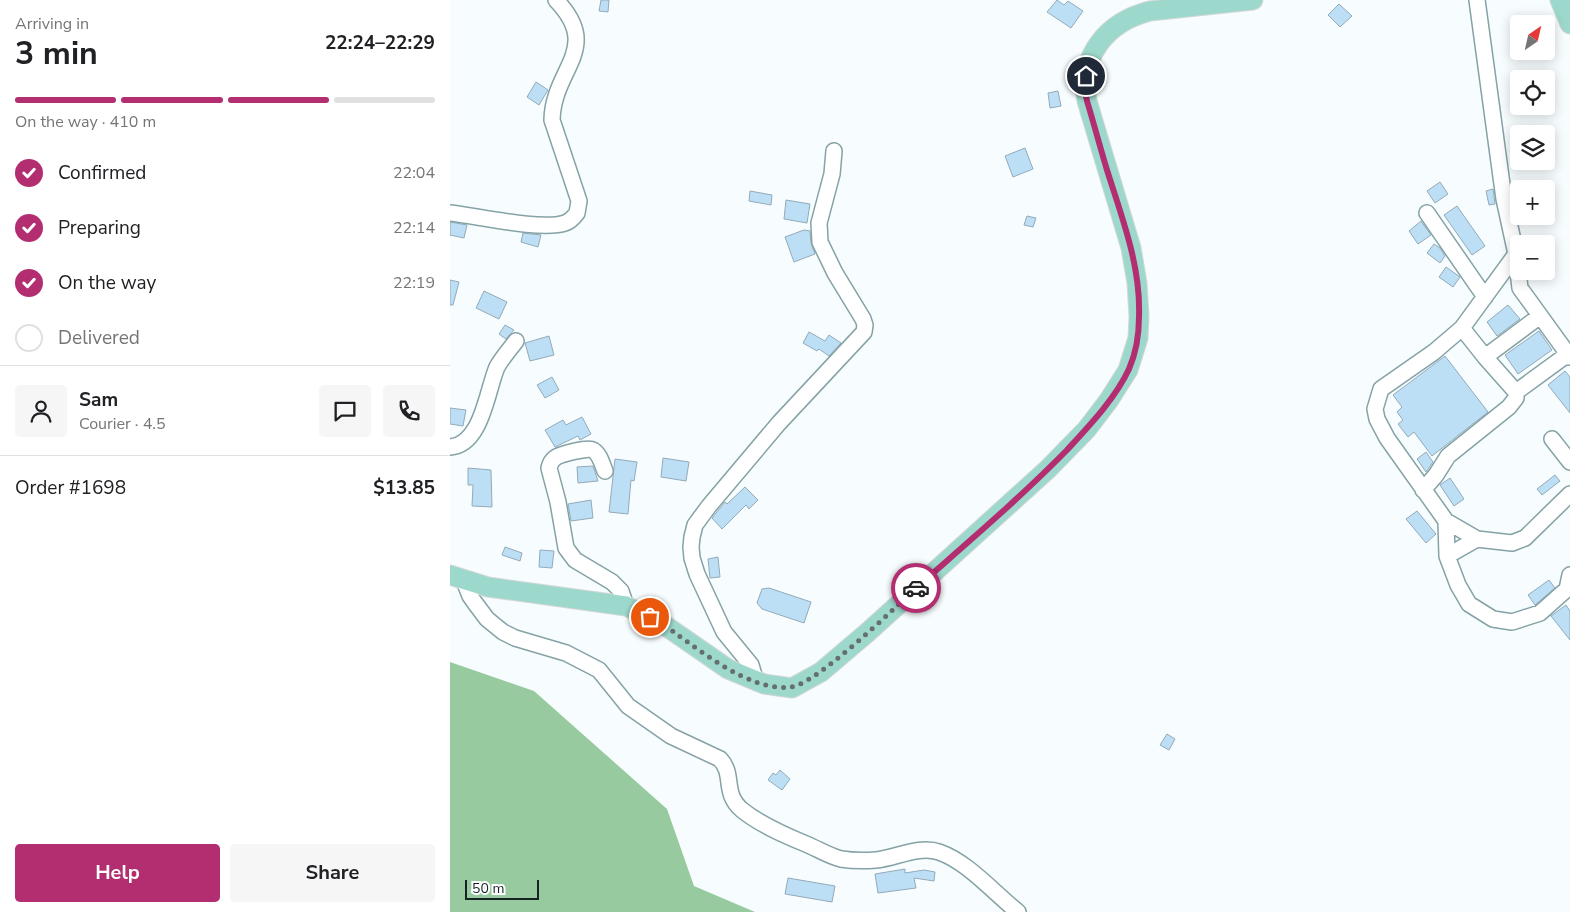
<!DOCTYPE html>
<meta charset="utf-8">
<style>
body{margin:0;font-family:"Nunito Sans",sans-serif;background:#f6f6f6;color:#202124;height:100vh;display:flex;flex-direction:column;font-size:19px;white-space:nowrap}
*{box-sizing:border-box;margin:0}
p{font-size:16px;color:#757577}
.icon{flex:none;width:28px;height:28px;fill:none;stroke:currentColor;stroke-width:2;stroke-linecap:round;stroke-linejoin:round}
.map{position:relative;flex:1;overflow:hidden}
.side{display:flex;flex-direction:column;background:#fff;width:450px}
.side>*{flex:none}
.needle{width:32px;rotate:34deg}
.tools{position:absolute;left:1060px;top:15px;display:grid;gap:10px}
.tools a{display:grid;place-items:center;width:45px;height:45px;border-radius:5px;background:#fff;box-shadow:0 2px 12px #0003;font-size:25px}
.scale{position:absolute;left:15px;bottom:12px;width:74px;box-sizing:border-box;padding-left:5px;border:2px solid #162224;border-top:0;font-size:14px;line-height:18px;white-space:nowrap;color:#162224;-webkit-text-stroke:4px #fff;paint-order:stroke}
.pin{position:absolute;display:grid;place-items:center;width:42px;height:42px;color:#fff;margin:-21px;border:2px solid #fff;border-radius:50%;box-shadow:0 1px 5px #0007}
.courier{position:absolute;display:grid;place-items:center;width:50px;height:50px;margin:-25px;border:4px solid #b32d71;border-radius:50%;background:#fff;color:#222;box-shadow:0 1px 6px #0007}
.overview em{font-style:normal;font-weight:700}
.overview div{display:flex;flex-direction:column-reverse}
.overview{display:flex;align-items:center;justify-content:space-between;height:85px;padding:0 15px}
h1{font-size:32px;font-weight:700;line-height:38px}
.bar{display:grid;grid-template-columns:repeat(4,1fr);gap:8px 5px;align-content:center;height:60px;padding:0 15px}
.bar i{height:6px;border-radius:4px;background:#e0e0e0}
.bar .selected{background:#b32d71}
.bar p{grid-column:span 4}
.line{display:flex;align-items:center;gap:12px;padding:0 15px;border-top:1px solid #e0e0e0}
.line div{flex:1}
.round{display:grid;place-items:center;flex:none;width:52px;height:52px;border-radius:5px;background:#f6f6f6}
ol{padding:0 15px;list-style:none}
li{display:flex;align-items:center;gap:15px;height:55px}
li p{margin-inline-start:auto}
li .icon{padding:5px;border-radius:50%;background:#b32d71;color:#fff;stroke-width:4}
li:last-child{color:#757577}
li i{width:28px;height:28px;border:2px solid #e0e0e0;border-radius:50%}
.cta{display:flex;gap:10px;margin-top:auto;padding:10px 15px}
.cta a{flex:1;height:58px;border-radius:5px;background:#b32d71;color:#fff;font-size:20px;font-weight:700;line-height:58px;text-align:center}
.cta a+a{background:#f6f6f6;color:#202124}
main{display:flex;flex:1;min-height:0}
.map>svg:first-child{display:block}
.forest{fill:#97ca9f}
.building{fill:#bcdff6;stroke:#94aab9}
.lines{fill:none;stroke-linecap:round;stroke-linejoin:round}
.minor-casing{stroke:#85a2a6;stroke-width:18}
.major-casing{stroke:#d5d7d8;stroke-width:21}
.minor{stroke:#fff;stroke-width:15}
.major{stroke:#9dd8cc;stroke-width:19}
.done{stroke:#656f70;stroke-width:5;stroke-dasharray:0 9}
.route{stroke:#b32d71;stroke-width:6}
</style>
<main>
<section class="side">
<div class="overview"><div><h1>3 min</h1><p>Arriving in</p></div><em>22:24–22:29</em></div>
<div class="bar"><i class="selected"></i><i class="selected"></i><i class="selected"></i><i></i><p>On the way · 410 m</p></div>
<ol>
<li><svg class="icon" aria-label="check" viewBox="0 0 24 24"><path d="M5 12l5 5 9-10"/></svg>Confirmed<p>22:04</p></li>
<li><svg class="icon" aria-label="check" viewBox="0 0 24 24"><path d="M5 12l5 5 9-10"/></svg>Preparing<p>22:14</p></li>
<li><svg class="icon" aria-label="check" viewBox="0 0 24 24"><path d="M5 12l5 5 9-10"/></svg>On the way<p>22:19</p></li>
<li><i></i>Delivered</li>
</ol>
<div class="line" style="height:90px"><a class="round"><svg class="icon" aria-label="person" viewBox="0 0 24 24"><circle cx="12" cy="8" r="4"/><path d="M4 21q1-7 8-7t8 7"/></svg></a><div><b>Sam</b><p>Courier · 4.5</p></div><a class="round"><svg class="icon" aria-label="chat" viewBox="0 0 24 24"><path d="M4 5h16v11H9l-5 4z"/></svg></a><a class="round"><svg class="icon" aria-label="phone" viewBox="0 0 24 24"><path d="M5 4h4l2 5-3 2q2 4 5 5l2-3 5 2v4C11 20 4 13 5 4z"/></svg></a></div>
<div class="line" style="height:65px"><div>Order #1698</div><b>$13.85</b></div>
<div class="cta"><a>Help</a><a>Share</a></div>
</section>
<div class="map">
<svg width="1120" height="912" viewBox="0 0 1120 912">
<rect width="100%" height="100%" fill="#f7fdfe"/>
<!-- forest -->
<path class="forest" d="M0,662l84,29 133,118 27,77 61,26h-305z"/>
<!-- building -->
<path class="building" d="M151,0h8l-1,12 -9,-1z
M607,0l7,5 4,-4 15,10 -12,17 -24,-16z
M889,4l13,12 -12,11 -12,-12z
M86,82l12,8 -9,15 -12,-8z
M608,91l3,15 -11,2 -2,-15z
M575,148l8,21 -20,8 -8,-21z
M990,182l8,12 -13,9 -8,-12z
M1043,189l2,15 -6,1 -3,-14z
M300,191l22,4 -1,10 -22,-4z
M336,200l24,4 -3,19 -23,-4z
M1007,206l28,40 -13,9 -28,-40z
M577,216l9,2 -3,9 -9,-2z
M971,221l10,14 -13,9 -9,-13z
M0,222l17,3 -3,13 -14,-3z
M354,230l6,1 1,12 4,11 -21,8 -9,-25z
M73,233l18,2 -3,12 -17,-5z
M984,244l6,4 5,8 -5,7 -13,-10z
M996,267l14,10 -7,10 -14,-10z
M0,280l9,2 -6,23h-3z
M34,291l23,11 -8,17 -23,-11z
M1058,305l12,14 -23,17 -10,-14z
M55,325l9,5 -8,9 -7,-5z
M1089,331l13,19 -34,24 -13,-19z
M359,332l16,9 4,-6 12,8 -12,13 -10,-7 -2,2 -14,-8z
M99,336l5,19 -24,6 -5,-18z
M995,356l43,56 -56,44 -18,-24 -6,5 -10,-13 5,-4 -6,-8 5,-5 -9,-12z
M1115,371l5,6v36l-22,-28z
M102,377l7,13 -14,8 -8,-13z
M0,408l16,2 -3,16 -13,-2z
M132,417l9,17 -11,6 -2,-4 -23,11 -10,-17 18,-10 3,5z
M976,452l7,10 -7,10 -9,-13z
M213,458l26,4 -3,19 -25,-4z
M165,459l22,3 -3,19 -3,-1 -3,34 -19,-2z
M143,466l5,15 -20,2 -1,-16z
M18,468l23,2 1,37 -20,-1 1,-21h-5z
M1105,475l5,6 -18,14 -5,-6z
M1000,478l14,21 -10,7 -14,-21z
M295,487l13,13 -9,9 -3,-4 -24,24 -10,-11 13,-16 2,2z
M141,500l2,18 -22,3 -3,-17z
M967,511l19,23 -10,9 -20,-24z
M55,547l17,6 -2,8 -18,-6z
M90,550l14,1 -2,17 -13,-1z
M268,557l2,20 -10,1 -2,-19z
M1099,580l6,8 -20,17 -7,-10z
M319,588l42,14 -7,21 -42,-14 -5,-6 5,-14z
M1116,605l4,6v29l-19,-24z
M717,734l8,5 -6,11 -9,-5z
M330,770l10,9 -8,11 -14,-10 5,-7 3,2z
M455,869v4l19,-3 11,2 -1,9 -20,-3 2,10 -38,5 -3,-19z
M338,878l47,8 -3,16 -47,-8z"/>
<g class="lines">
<!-- minor casing -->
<g class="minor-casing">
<path id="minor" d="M1027,0l27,199 12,55 4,34 50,69
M0,213c27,3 92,18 115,10 6,-2 9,-6 12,-10l2,-12 -27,-81c1,-52 51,-71 4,-120
M977,213l58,84
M1066,254l-54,74 -28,24 -53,37 -6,20 2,10 10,19 59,83 1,35 11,29 11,19 24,15 19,3 28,-9 27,-24 3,-14
M1012,328l23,29 31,35
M1035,357l55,-41
M1102,439l18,23
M0,447c32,-2 37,-57 47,-80 5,-9 13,-18 19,-26
M155,471c-3,-7 -5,-17 -12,-21 -5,-3 -33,4 -38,8 -3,2 -5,6 -6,10l9,34 8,46 9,12 37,22 9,9 5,15
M973,490l13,-15 12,-19 61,-49 7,-9v-6l52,-38
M996,521l31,18 35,4 13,-5 45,-44
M997,556l30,-17
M14,581l6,15 5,7 12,16 16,13 12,6 51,15 33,17 29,36 43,30 49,23c15,16 2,34 22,51 19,15 42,25 64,34 12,5 23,12 35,15 12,2 23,2 35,1 20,-2 43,-15 63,-8 29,10 55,41 79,60
M306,682l-5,-17 -27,-33 -27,-58 -5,-16 -1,-11 1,-10 3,-12 14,-19 70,-83 85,-91 1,-7 -2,-6 -28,-46 -15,-31 -1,-19 13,-49 2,-23"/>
</g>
<!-- major casing -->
<g class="major-casing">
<path id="major" d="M1110,0l10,24
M0,575l38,12 138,19 34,16 68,47 36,15 28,4 29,-16 47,-40 180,-163 39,-40 22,-29 19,-30 10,-32 1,-22 -2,-33 -6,-35 -44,-147c-8,-46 20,-79 63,-90l103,-11"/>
</g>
<!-- minor -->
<use href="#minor" class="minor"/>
<!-- major -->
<use href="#major" class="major"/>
</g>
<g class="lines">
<!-- done -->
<path class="done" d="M200,617l10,5c33,23 89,71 131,65 25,-3 103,-78 125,-99"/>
<!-- route -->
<path class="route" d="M466,588c51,-45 103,-89 151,-138 22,-24 48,-51 62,-81 7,-16 10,-34 10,-52 2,-51 -17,-99 -32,-147 -7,-23 -13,-46 -20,-69l-3,-15 2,-10"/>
</g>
</svg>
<div class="tools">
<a><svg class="needle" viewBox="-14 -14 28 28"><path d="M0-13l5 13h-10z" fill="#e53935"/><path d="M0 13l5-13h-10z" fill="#757577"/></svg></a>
<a><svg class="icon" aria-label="locate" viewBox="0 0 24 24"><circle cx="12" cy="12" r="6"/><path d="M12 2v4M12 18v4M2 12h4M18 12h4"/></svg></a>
<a><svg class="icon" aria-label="layers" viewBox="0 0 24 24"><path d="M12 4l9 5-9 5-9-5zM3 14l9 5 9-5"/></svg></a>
<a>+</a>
<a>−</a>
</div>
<div class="scale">50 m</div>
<div class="pin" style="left:200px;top:617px;background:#ea580c"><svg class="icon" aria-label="bag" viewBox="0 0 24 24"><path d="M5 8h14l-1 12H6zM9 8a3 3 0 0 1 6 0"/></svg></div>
<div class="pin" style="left:636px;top:76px;background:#1f2937"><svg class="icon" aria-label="home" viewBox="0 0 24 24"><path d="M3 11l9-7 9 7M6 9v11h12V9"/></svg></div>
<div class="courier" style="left:466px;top:588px"><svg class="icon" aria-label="car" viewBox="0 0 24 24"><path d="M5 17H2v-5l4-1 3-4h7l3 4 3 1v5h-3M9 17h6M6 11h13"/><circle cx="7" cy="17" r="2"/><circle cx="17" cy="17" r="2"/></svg></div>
</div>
</main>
